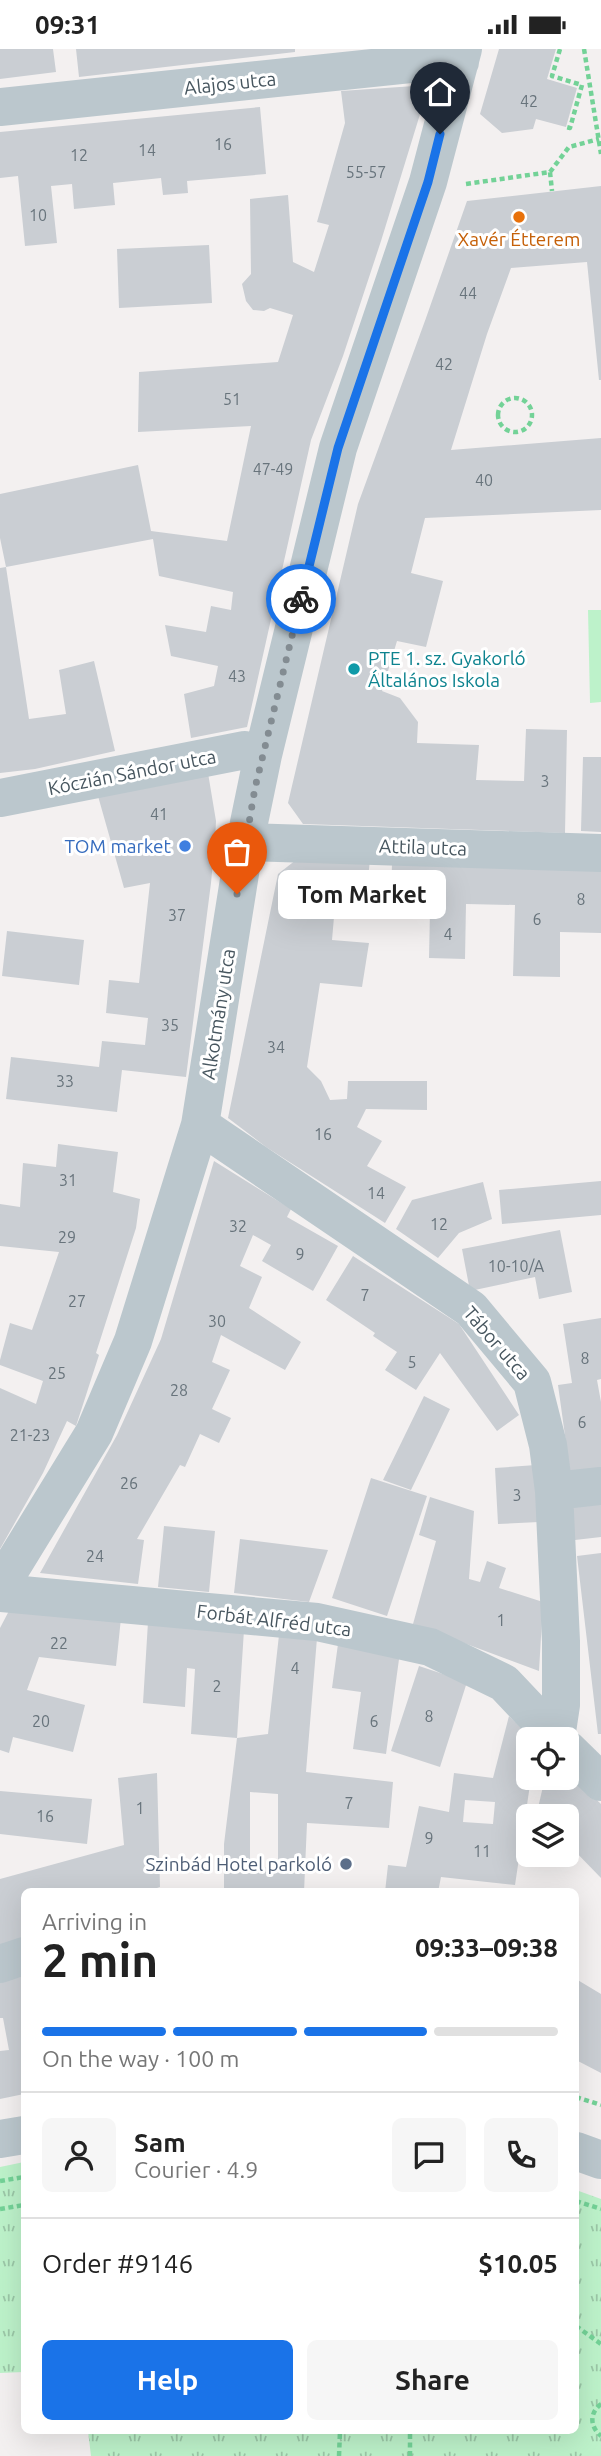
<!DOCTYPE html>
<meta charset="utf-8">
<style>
body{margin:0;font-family:Ubuntu,sans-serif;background:#f6f6f6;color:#222;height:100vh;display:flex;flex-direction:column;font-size:26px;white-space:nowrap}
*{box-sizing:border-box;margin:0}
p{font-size:23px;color:#767676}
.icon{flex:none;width:38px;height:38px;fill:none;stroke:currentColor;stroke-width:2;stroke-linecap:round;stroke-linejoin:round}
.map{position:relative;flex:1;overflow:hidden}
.details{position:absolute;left:21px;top:1839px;width:558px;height:546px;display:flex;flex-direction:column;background:#fff;border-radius:10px;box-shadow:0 7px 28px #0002}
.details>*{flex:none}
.tools{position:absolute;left:516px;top:1678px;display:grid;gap:14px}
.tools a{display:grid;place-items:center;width:63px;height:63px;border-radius:10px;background:#fff;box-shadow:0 7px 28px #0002;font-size:35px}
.pin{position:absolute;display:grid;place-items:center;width:60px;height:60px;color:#fff;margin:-72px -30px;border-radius:50% 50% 50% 0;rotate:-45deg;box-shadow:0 0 7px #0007}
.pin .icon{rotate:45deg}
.courier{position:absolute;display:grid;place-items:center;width:70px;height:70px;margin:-35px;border:5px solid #1a73e8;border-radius:50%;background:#fff;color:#222;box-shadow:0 2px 9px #0007}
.bubble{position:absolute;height:49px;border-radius:10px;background:#fff;box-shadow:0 7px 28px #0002;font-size:23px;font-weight:700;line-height:49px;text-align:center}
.overview em{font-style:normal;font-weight:700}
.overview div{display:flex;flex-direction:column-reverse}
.overview{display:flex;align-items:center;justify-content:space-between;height:119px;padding:0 21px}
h1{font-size:46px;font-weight:700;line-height:52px}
.bar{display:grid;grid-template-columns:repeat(4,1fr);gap:10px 7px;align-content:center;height:84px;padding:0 21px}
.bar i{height:9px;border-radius:5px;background:#e0e0e0}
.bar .selected{background:#1a73e8}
.bar p{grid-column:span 4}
.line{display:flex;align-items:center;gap:18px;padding:0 21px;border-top:2px solid #e0e0e0}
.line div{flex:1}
.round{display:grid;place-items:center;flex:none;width:74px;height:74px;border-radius:10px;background:#f6f6f6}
.primary-button{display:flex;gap:14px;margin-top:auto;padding:14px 21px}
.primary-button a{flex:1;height:80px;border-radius:10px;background:#1a73e8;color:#fff;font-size:28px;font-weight:700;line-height:80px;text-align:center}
.primary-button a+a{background:#f6f6f6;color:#222}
.status{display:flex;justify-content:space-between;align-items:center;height:49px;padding:0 35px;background:#fff;direction:ltr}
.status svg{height:19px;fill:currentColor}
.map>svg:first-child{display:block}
.green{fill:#bdf2ca}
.park{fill:url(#park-tufts)}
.building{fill:#caced3;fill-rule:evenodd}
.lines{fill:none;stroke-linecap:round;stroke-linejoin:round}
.path{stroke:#73d297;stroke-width:4.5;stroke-dasharray:5 3.5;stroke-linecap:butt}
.minor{stroke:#bbc7cd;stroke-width:38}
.done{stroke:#838c92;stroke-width:7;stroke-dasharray:0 12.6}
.route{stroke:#1a73e8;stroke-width:9}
.food-dot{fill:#e8710a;stroke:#fff;stroke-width:2.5}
.culture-dot{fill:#0f9aa8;stroke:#fff;stroke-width:2.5}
.shop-dot{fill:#3f7fe0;stroke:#fff;stroke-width:2.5}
.service-dot{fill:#5c6f8a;stroke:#fff;stroke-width:2.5}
.labels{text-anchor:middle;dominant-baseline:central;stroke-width:6;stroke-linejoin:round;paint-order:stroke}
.number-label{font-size:16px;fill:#68747c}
.street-label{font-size:19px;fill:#47565f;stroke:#fff}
.food-label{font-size:19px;fill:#c56008;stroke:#fff}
.culture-label{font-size:19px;fill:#0d838f;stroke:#fff;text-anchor:start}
.shop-label{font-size:19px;fill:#366cbe;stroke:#fff;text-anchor:end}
.service-label{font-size:19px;fill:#4e5e75;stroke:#fff;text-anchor:end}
</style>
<div class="status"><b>09:31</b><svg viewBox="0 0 49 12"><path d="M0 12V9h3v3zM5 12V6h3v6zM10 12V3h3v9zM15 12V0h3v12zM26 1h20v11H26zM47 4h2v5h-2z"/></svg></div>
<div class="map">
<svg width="601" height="2407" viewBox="0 0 601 2407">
<defs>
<pattern id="park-tufts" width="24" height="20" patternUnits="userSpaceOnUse" patternTransform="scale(1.75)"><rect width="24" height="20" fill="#bdf2ca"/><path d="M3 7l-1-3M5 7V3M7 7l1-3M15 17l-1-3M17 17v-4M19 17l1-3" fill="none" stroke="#9bc7a7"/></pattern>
</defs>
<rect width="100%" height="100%" fill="#f3f0f0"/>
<!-- green -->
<path class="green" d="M588,561h13v92l-11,1z"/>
<!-- park -->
<path class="park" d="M24,2113v210l-24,1v-206z
M576,2141l25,9v257h-510l-3,-25h488z"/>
<!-- building -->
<path class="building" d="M0,0h53l3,23 -56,7z
M76,0h219v3l-216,25z
M499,0h57l-9,30 30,9 -11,39 -30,-8 -3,10 -31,4 -22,-19z
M429,36l-48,156 -38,115 -32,84 -64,287 -56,11 -7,-44 30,-8 4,-20 -47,-10 -6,-31 41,7 5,-26 20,4 2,-18 -74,-16 -6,-37 -147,28 -6,-29v-44l138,-29 13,66 76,10 24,-115 -113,6 1,-60 139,-10 15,-47 -23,-7 -6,3 -11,-1 -7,-9 -4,-17 9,-10 -1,-75 38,-4 5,67 21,10 15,-47 -12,-3 28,-99 -4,-32z
M260,58l6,67 -79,7 1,12 -25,2 -2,-17 -48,5 2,22 -41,4 -2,-25 -21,2 6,57 -32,3 -7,-70 -18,2v-46z
M601,137v194h-2l-12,-118 -76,6 -24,66 -36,116 150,-12v72l-176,8 -14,55 32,8 -17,66 -29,-6 -15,50 18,7 18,24 -1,21 62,2 -3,35 48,1 2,-52 41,1 -2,103 -262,-9 -15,-21 70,-299 68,-186 41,-117z
M209,196l3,58 -93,5 -2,-59z
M6,518l23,152 37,-5 -7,-44 35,-9 21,90 -80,18 -35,4v-205z
M583,708h18v75l-20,-1z
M208,724l8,48 -1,19 -4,43 -25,194 -64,-7 -5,42 -111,-13 5,-42 88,10 3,-26 43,4 3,-27 -42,-5 3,-33 30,3 11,-100 -26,5 -26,-92z
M301,807l69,3 -6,60 -30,-2 -2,23 37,3 -7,44 -42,-4 -13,84 14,14 9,19 17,-1 1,-18h79v29l-61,-1 -9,18 25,14 -15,25 39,21 -21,36 -119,-76 -38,-29 50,-244z
M392,813l209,3v68l-41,-1v45l-47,-1 2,-71 -49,-1 -1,55 -36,-1 1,-48 -39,-1z
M7,882l77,9 -5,45 -77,-9z
M58,1095l60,8 -5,40 27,7 -4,29 -40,125 3,2 -23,71 -9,-5 -24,52 -43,76v-161l36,16 7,-23 -43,-16v-5l10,-37 22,7 27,-78 -59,-6v-42l20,3 3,-44 33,4z
M214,1112l77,48 -4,8 51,29 -25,45 -51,-30 9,-16 -18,-10 -13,31 22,11 -13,31 52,34 -16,28 -64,-35 -9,27 18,8 -18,39 19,9 -12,25 -19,-9 -15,33 -5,-2 -43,74 7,1 -6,44 -98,-11 77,-138 44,-96z
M601,1132v34l-99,9 -3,-34z
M483,1133l9,37 -33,14 -21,25 -42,-29 16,-29z
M560,1181l12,62 -33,7 -4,-22 -65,14 -8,-42z
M353,1207l106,68 60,91 -22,16 -57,-78 -24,37 -31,-20 12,-18 -24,-16 2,-3 -49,-33z
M601,1269v61l-4,1 4,22v73l-30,4 -13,-94 14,-2 -9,-59z
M424,1347l26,13 -39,81 -28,-10z
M536,1416l3,57 -41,2 -3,-56z
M371,1429l56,18 -40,120 -55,-18z
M430,1448l44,14 -5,68 11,3 7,-21 19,7 -7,20 44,14 -4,69 -126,-47 23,-83 -17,-6z
M601,1448v40l-26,3 -5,-39z
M164,1477l51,5 -6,61 -51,-5z
M240,1490l88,11 -19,52 -75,-9z
M601,1504v181h-3l-21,-178z
M11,1558l110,11 -5,48 -77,-9 -12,33 58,15 -12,47 -60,-15 -4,16 -9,-3v-122z
M148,1573l96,8 -7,108 31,-4 11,-99 38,3 -11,134 87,10 -4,46 -82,-5 -3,69h-80v-48l13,-106 -46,-4 4,-65 -8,-1 -2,39 -42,-4zM250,1743l28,2v74l-28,-1z
M338,1595l62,8 -14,102 -33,-5 8,-57 -29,-4z
M419,1617l48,16 -27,85 -49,-16z
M509,1667l24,23h-5v39h3l-16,107 -74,-8 -3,15h-53l3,-27 18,2 13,-61 30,6 5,-39 39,5zM465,1751l30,2 -2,22 -30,-2z
M567,1723l34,32v74l-34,-35v-26h-25l-5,-5 8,-34h22z
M157,1724l3,114 -15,5h-121v48l-24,8v-69l124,-34 -6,-67z
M0,1742l92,8 -5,45 -87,-10z
M24,1927v118l-24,5v-48l9,-1 -6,-32h-3v-36z
M576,1930l25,15v79l-25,-13z"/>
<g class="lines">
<!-- path -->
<path class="path" d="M560,0l-8,27 30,9 -12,43 -4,-1
M584,0l17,105
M550,123l19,-25 30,-8
M466,135l84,-12 2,19
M498 366a17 17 0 1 1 34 0a17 17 0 1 1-34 0Z
M576,2048l25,8
M0,2132l24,-4
M576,2152l25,8
M0,2160l24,-4
M576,2277l25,18
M601,2355c-12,9 -11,23 0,32
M339,2407l1,-25
M410,2407v-25"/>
<!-- minor -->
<path class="minor" d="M0,58l439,-46 21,1
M0,749l245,-48 18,5
M245,793l356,11
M200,1076l271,184 61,73 16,63 6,46 7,150v64l-5,33
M554,1442l47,-5
M0,1537l94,-153 39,-92 67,-216 45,-283 18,-87 75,-307 90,-266 35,-133
M0,1544l317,29 113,25 74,36 53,56
M567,1700l34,33
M0,1915l24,-8
M0,2090l24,-4
M576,2102l25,9"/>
</g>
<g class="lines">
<!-- done -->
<path class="done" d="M237,845l18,-106 46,-189"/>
<!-- route -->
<path class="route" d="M301,550l37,-151 90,-266 12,-48"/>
</g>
<!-- markers -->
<circle class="food-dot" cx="519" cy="168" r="7"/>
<circle class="culture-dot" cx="354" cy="620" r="7"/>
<circle class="shop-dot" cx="185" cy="797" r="7"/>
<circle class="service-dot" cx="346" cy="1815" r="7"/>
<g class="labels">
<!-- number labels -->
<g class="number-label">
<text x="529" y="52">42</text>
<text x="223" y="95">16</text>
<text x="147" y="101">14</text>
<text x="79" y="106">12</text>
<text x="366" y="123">55-57</text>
<text x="38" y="166">10</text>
<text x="468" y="244">44</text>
<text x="444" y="315">42</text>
<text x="232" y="350">51</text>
<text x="273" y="420">47-49</text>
<text x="484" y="431">40</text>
<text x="237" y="627">43</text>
<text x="545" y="732">3</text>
<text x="159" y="765">41</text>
<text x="581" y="850">8</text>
<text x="177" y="866">37</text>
<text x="537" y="870">6</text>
<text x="448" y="885">4</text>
<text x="170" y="976">35</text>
<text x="276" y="998">34</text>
<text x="65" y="1032">33</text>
<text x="323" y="1085">16</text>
<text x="68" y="1131">31</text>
<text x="376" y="1144">14</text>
<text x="439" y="1175">12</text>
<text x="238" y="1177">32</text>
<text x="67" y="1188">29</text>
<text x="300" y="1205">9</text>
<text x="516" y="1217">10-10/A</text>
<text x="365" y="1246">7</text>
<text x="77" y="1252">27</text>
<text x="217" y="1272">30</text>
<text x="585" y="1309">8</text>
<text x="412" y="1313">5</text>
<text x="57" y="1324">25</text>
<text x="179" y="1341">28</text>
<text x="582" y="1373">6</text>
<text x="30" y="1386">21-23</text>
<text x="129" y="1434">26</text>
<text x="517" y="1446">3</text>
<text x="95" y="1507">24</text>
<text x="501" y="1571">1</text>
<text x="59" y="1594">22</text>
<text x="295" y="1619">4</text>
<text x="217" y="1637">2</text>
<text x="429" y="1667">8</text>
<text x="41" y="1672">20</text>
<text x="374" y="1672">6</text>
<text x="349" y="1754">7</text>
<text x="140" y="1759">1</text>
<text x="45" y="1767">16</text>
<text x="429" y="1789">9</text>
<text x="482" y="1802">11</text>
</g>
<!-- street labels -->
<g class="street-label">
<text transform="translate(230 34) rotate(-6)">Alajos utca</text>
<text transform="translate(132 723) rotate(-11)">Kóczián Sándor utca</text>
<text transform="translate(423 798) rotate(2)">Attila utca</text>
<text transform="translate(218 965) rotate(-81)">Alkotmány utca</text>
<text transform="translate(497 1294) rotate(49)">Tábor utca</text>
<text transform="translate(274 1571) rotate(7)">Forbát Alfréd utca</text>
</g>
<!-- food labels -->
<g class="food-label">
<text x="519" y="190">Xavér Étterem</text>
</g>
<!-- culture labels -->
<g class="culture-label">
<text x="368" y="609">PTE 1. sz. Gyakorló<tspan x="368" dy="22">Általános Iskola</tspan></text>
</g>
<!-- shop labels -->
<g class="shop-label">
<text x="171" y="797">TOM market</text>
</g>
<!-- service labels -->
<g class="service-label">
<text x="332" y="1815">Szinbád Hotel parkoló</text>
</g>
</g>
</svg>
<div class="tools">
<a><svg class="icon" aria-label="locate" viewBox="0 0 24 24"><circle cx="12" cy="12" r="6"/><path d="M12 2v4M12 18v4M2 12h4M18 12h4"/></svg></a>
<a><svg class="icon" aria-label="layers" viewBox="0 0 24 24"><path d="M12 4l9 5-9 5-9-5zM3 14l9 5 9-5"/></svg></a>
</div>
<div class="pin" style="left:237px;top:845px;background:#ea580c"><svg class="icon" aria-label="bag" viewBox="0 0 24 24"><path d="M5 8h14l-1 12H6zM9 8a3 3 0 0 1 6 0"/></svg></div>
<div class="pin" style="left:440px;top:85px;background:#1f2937"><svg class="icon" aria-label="home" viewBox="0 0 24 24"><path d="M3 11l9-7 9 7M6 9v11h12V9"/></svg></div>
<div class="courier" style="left:301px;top:550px"><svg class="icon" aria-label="bike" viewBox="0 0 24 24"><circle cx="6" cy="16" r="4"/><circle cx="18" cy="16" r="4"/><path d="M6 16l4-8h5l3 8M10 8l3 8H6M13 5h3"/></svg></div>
<div class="bubble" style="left:278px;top:821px;width:168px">Tom Market</div>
<section class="details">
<div class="overview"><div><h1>2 min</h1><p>Arriving in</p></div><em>09:33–09:38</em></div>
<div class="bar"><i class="selected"></i><i class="selected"></i><i class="selected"></i><i></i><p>On the way · 100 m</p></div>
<div class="line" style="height:126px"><a class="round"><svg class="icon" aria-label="person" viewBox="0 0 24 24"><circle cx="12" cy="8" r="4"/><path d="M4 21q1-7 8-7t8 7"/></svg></a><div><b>Sam</b><p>Courier · 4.9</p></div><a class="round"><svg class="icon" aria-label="chat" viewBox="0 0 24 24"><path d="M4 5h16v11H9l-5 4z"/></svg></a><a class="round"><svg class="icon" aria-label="phone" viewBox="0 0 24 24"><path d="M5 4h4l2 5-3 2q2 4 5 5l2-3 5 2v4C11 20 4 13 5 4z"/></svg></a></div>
<div class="line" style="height:91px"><div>Order #9146</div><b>$10.05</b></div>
<div class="primary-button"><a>Help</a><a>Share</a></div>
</section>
</div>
